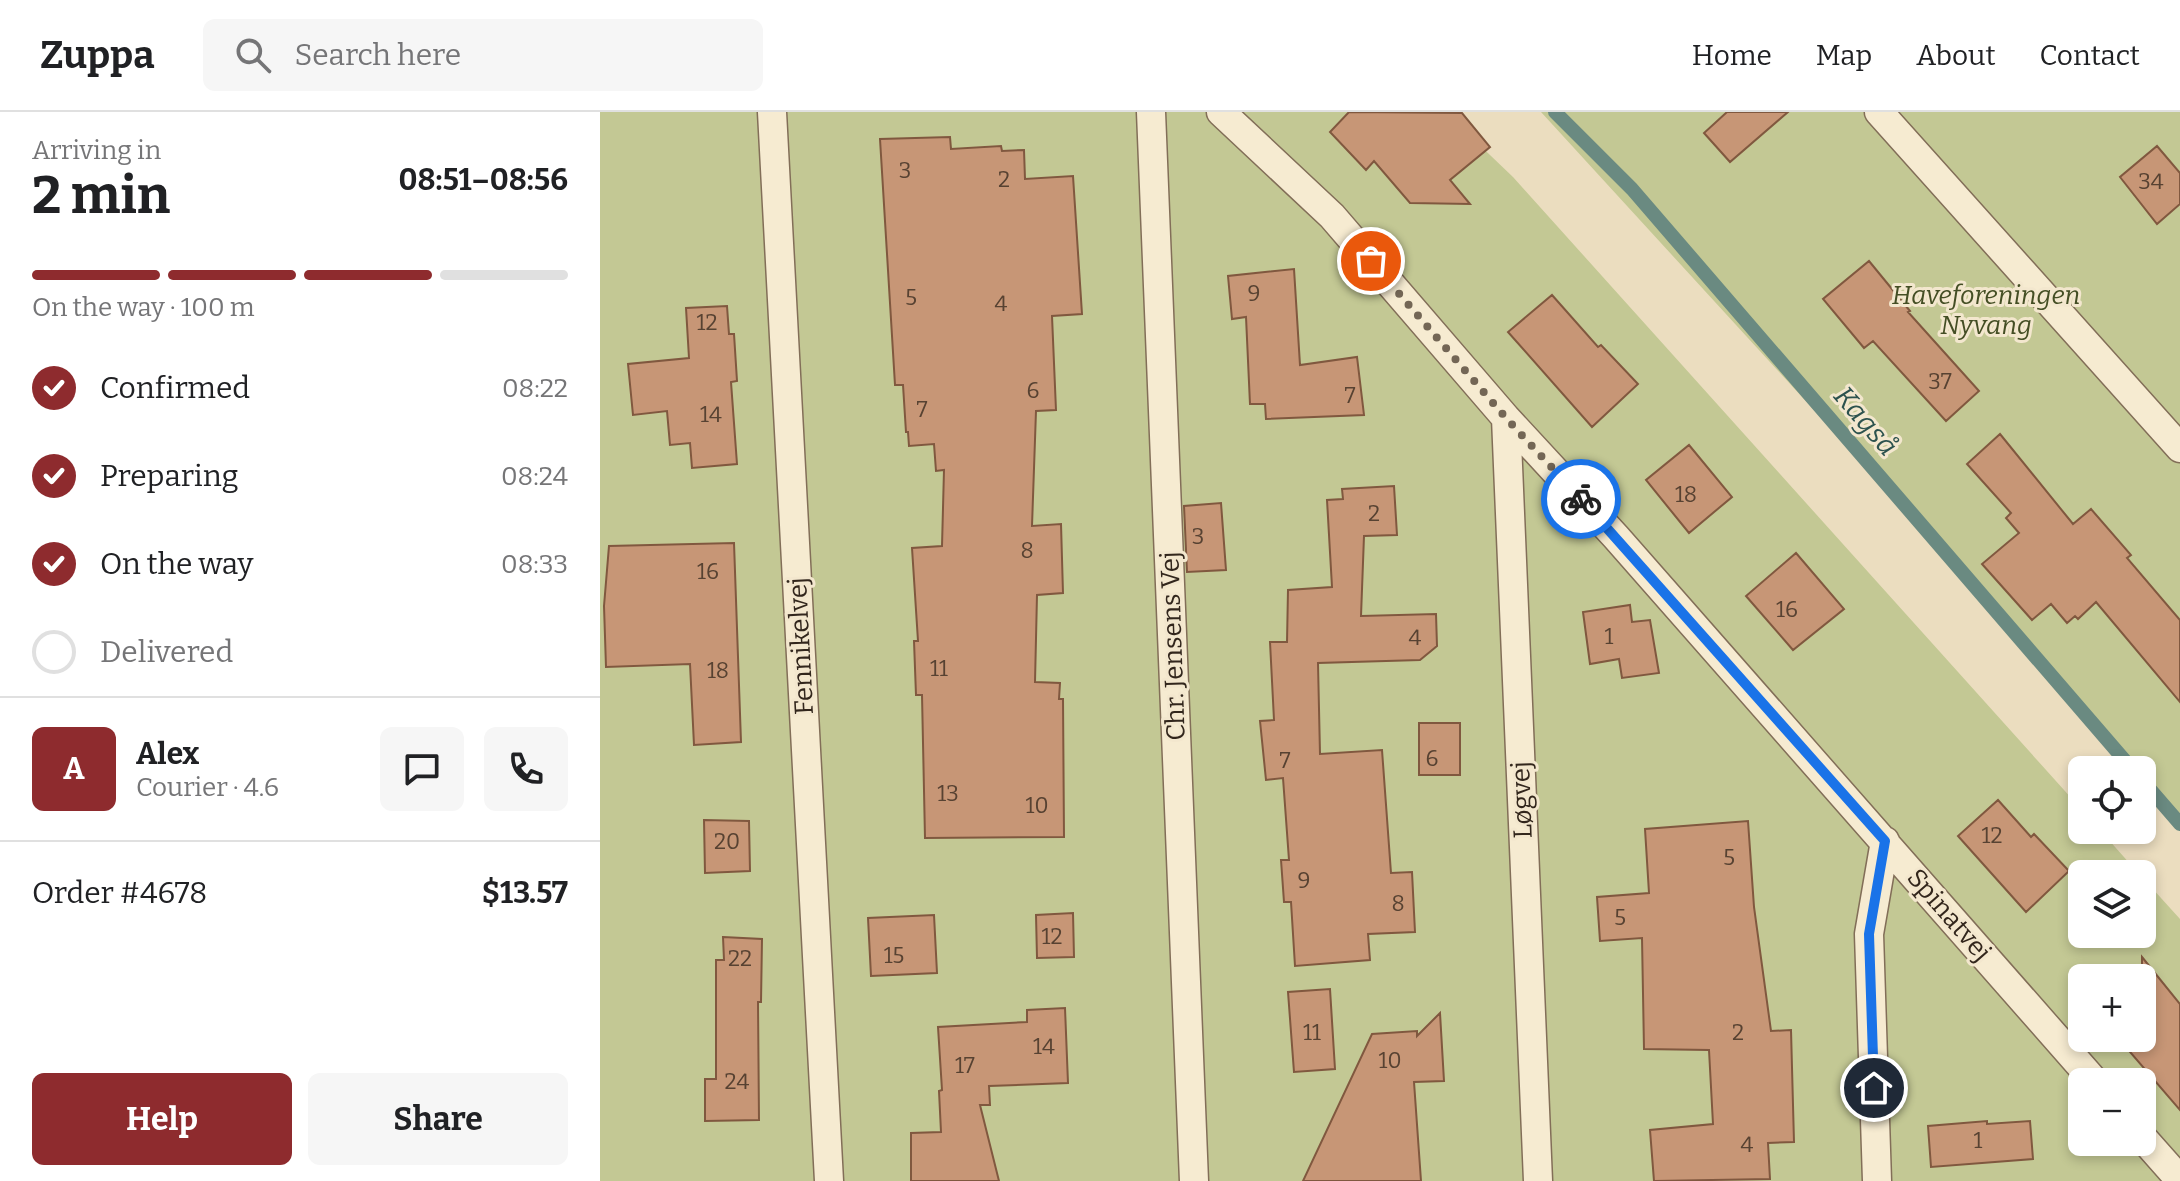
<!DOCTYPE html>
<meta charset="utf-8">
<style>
body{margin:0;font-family:Bitter,serif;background:#f6f6f6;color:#202124;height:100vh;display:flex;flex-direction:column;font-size:30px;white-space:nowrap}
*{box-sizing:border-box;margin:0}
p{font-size:26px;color:#757577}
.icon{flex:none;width:44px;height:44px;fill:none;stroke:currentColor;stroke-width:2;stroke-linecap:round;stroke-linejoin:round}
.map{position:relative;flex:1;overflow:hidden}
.drawer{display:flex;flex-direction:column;background:#fff;width:600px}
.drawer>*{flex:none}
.controls{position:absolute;left:1468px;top:644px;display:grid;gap:16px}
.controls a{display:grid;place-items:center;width:88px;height:88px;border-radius:12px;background:#fff;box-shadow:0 4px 12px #0003;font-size:40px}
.pin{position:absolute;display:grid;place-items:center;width:68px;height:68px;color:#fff;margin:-34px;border:4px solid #fff;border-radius:50%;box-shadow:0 2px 8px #0007}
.courier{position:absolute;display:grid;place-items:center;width:80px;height:80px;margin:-40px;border:6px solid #1a73e8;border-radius:50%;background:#fff;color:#222;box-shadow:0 2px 10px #0007}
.overview em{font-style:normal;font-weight:700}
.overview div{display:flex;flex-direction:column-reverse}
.overview{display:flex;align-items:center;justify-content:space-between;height:136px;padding:0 32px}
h1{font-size:52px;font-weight:700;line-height:60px}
.bar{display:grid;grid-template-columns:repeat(4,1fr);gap:12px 8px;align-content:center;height:96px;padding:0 32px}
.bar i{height:10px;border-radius:6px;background:#e0e0e0}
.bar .selected{background:#8e2b2e}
.bar p{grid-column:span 4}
.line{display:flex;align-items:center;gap:20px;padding:0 32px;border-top:2px solid #e0e0e0}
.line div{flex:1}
.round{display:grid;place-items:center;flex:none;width:84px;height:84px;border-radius:12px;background:#f6f6f6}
ol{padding:0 32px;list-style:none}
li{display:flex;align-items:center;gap:24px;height:88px}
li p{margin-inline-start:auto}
li .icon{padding:8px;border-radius:50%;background:#8e2b2e;color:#fff;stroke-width:4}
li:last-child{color:#757577}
li i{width:44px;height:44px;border:4px solid #e0e0e0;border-radius:50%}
.action{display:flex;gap:16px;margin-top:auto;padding:16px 32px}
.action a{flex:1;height:92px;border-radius:12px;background:#8e2b2e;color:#fff;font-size:32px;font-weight:700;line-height:92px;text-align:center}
.action a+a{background:#f6f6f6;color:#202124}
header{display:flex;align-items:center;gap:48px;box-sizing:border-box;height:112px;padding:0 40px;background:#fff;border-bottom:2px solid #e0e0e0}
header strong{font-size:38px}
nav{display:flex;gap:44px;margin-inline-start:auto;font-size:28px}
.search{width:560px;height:72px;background:#f6f6f6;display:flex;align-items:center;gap:20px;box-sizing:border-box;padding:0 28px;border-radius:12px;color:#757577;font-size:30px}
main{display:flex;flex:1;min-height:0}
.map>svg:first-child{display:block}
.green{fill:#c3c894;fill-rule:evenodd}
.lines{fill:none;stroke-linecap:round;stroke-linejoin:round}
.stream{stroke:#6a8a81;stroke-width:14}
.building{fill:#c79676;stroke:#80583f;stroke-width:2}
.lane-casing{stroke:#826e58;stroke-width:31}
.lane{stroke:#f6ebd1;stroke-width:28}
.done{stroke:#736655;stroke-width:8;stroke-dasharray:0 14.4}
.route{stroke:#1a73e8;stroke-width:10}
.labels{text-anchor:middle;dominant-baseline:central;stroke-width:6;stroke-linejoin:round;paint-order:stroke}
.number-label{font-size:22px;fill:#574232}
.park-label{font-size:26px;font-style:italic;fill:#444e24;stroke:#f3e7ce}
.street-label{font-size:26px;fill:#32261c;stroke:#f3e7ce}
.water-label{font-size:28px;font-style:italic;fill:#2c524e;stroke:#f3e7ce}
</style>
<header>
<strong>Zuppa</strong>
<div class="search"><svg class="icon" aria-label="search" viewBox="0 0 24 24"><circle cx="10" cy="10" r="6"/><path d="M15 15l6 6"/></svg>Search here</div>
<nav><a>Home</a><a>Map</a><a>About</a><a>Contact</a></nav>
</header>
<main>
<section class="drawer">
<div class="overview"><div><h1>2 min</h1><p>Arriving in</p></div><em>08:51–08:56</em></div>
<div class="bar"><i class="selected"></i><i class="selected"></i><i class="selected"></i><i></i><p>On the way · 100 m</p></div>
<ol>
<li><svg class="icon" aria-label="check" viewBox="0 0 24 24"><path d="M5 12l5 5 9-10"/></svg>Confirmed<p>08:22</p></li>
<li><svg class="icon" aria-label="check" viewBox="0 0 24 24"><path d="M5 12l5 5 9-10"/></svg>Preparing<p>08:24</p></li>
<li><svg class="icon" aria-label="check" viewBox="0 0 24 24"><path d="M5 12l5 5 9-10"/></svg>On the way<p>08:33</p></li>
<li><i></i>Delivered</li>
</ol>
<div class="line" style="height:144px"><b class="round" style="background:#8e2b2e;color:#fff">A</b><div><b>Alex</b><p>Courier · 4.6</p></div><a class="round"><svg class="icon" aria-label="chat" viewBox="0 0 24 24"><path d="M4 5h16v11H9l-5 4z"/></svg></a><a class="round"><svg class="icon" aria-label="phone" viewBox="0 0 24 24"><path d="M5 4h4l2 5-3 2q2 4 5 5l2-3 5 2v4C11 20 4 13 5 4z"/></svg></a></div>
<div class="line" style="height:104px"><div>Order #4678</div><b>$13.57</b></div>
<div class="action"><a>Help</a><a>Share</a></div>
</section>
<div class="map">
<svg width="1580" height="1069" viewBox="0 0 1580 1069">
<rect width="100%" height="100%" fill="#ebddbf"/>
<!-- green -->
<path class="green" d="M0,0h845l68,65 569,633v20h18l39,44h-57v60h60v-57l38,42v262h-1580zM1482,866h60v60h-60zM1482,970h60v60h-60z
M941,0h639v714l-38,-43v-13h-11l-286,-326z"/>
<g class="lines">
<!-- stream -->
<path class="stream" d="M955,0l77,77 501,581
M1542,668l38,44"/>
</g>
<!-- building -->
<path class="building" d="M749,0l113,1 28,34 -40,33 20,24 -60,-1 -36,-42 -8,9 -36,-38z
M1127,0h61l-58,50 -26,-29z
M350,25l1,12 50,-3 1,5 22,-1 1,29 48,-3 9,138 -30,2 4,94 -20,1 -4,115 29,-2 2,69 -26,2 -2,87 25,1 -1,16h4l1,138 -139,1 -3,-143h-6l-2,-54h4l-6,-93 30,-2 2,-76 -8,1 -2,-27 -25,2 -1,-14h-2l-3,-47h-8l-15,-246z
M1557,34l23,27v31l-23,20 -37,-47z
M1269,149l41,50 -2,1 71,79 -33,30 -73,-80 -9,7 -41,-49z
M694,157l6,96 57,-8 7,58 -98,4 -1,-15h-15l-4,-87 -14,2 -4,-43z
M952,183l46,52 3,-2 37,39 -46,43 -84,-95z
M127,194l2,28h5l3,47 -6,1 6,82 -45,4 -2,-25 -20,2 -3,-34 -34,4 -5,-51 61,-6 -3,-50z
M1400,322l73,90 18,-15 40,46 -4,3 53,62v82l-84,-100 -18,17 -3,-3 -8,7 -16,-19 -19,16 -50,-56 37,-31 -13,-15 5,-5 -44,-49z
M1089,333l43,52 -43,36 -43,-53z
M794,374l3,49 -33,1 -3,80 75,-2 1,32 -17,14 -102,3 2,91 62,-4 9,123 21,-1 3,60 -47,2 2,26 -75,6 -4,-64h-7l-3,-42h8l-6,-82 -17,2 -6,-59 14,-1 -4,-78h17l1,-52 44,-3 -5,-87 16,-1 -1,-10z
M621,391l5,67 -39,2 -3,-66z
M134,431l7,199 -47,3 -4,-81 -84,3 -2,-61 5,-60z
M1196,441l48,56 -51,41 -47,-54z
M1030,493l2,17 18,-2 9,53 -37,5 -3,-19 -29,5 -7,-52z
M819,611h41v52h-41z
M1398,688l33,37 3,-3 35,37 -43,41 -68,-76z
M104,708l45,1 1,50 -45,2z
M1148,709l6,86 17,124 20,-1 3,112 -26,1 2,36 -116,2 -4,-51 63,-6 -4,-74 -65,-1 -2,-111 -42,3 -3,-44 52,-4 -4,-64z
M473,801l1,44 -37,1 -1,-43z
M334,803l3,58 -66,3 -3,-58z
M123,825l39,2 -1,63h-3l1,118 -54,1v-42h11v-119h8z
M1542,845l38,47v106l-62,-72h24z
M730,877l5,80 -41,3 -6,-80z
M465,896l3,75 -79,3 1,19h-10l19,76h-88v-48l30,-1 -2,-41 3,-1 -4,-63 89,-5v-12z
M840,901l4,68 -30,1 7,99h-118l69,-147 45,-3v5z
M1387,1009v3l43,-3 3,38 -102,8 -3,-41z"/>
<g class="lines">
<!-- lane casing -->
<g class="lane-casing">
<path id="lane" d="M172,0l57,1069
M551,0l43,1069
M621,0l111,104 174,202 110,119 479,545
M1279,0l301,336
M906,306l32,763
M1542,1025l38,43
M1277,1069l-8,-247 16,-93"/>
</g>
<!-- lane -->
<use href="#lane" class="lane"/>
</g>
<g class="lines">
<!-- done -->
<path class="done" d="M771,149l135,157 75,81"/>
<!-- route -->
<path class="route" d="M981,387l304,342 -16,93 5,154"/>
</g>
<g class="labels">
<!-- number labels -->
<g class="number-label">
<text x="305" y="58">3</text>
<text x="404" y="67">2</text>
<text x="1551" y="69">34</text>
<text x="654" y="181">9</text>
<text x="311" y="185">5</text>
<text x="401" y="191">4</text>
<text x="107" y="210">12</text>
<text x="1340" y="269">37</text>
<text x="433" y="278">6</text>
<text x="750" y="283">7</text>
<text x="322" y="297">7</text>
<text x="111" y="302">14</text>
<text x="1086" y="382">18</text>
<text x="774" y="401">2</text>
<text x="598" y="424">3</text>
<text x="427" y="438">8</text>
<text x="108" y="459">16</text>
<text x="1187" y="497">16</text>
<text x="1009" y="524">1</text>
<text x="815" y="525">4</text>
<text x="339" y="556">11</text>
<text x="118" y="558">18</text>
<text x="832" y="646">6</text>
<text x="685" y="648">7</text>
<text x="348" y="681">13</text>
<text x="437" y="693">10</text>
<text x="1392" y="723">12</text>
<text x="127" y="729">20</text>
<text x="1129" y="745">5</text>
<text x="704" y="768">9</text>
<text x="798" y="791">8</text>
<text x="1020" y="805">5</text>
<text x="452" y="824">12</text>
<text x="294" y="843">15</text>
<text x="140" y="846">22</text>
<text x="712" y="920">11</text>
<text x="1138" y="920">2</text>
<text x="444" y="934">14</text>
<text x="790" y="948">10</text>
<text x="365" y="953">17</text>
<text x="137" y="969">24</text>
<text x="1378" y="1028">1</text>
<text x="1147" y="1032">4</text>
</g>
<!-- park labels -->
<g class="park-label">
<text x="1386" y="183">Haveforeningen<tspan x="1386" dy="30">Nyvang</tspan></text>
</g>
<!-- street labels -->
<g class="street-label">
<text transform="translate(201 534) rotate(-93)">Fennikelvej</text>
<text transform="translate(573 534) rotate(-92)">Chr. Jensens Vej</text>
<text transform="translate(922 688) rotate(-92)">Løgvej</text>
<text transform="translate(1349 803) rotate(49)">Spinatvej</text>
</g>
<!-- water labels -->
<g class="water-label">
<text transform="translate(1266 309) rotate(49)">Kagså</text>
</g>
</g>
</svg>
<div class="controls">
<a><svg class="icon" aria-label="locate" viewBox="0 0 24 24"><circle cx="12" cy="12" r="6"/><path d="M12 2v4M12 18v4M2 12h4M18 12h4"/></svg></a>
<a><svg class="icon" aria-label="layers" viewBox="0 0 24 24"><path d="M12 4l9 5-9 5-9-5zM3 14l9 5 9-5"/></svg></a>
<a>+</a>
<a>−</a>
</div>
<div class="pin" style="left:771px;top:149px;background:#ea580c"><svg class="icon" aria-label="bag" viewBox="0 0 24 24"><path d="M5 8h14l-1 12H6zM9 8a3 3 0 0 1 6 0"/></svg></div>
<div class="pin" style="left:1274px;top:976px;background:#1f2937"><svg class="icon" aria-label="home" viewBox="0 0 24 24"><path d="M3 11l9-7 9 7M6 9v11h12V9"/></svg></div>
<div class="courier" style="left:981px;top:387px"><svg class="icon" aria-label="bike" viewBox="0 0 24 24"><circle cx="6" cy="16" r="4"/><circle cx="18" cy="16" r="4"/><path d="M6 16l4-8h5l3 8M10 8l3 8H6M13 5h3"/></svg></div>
</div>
</main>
